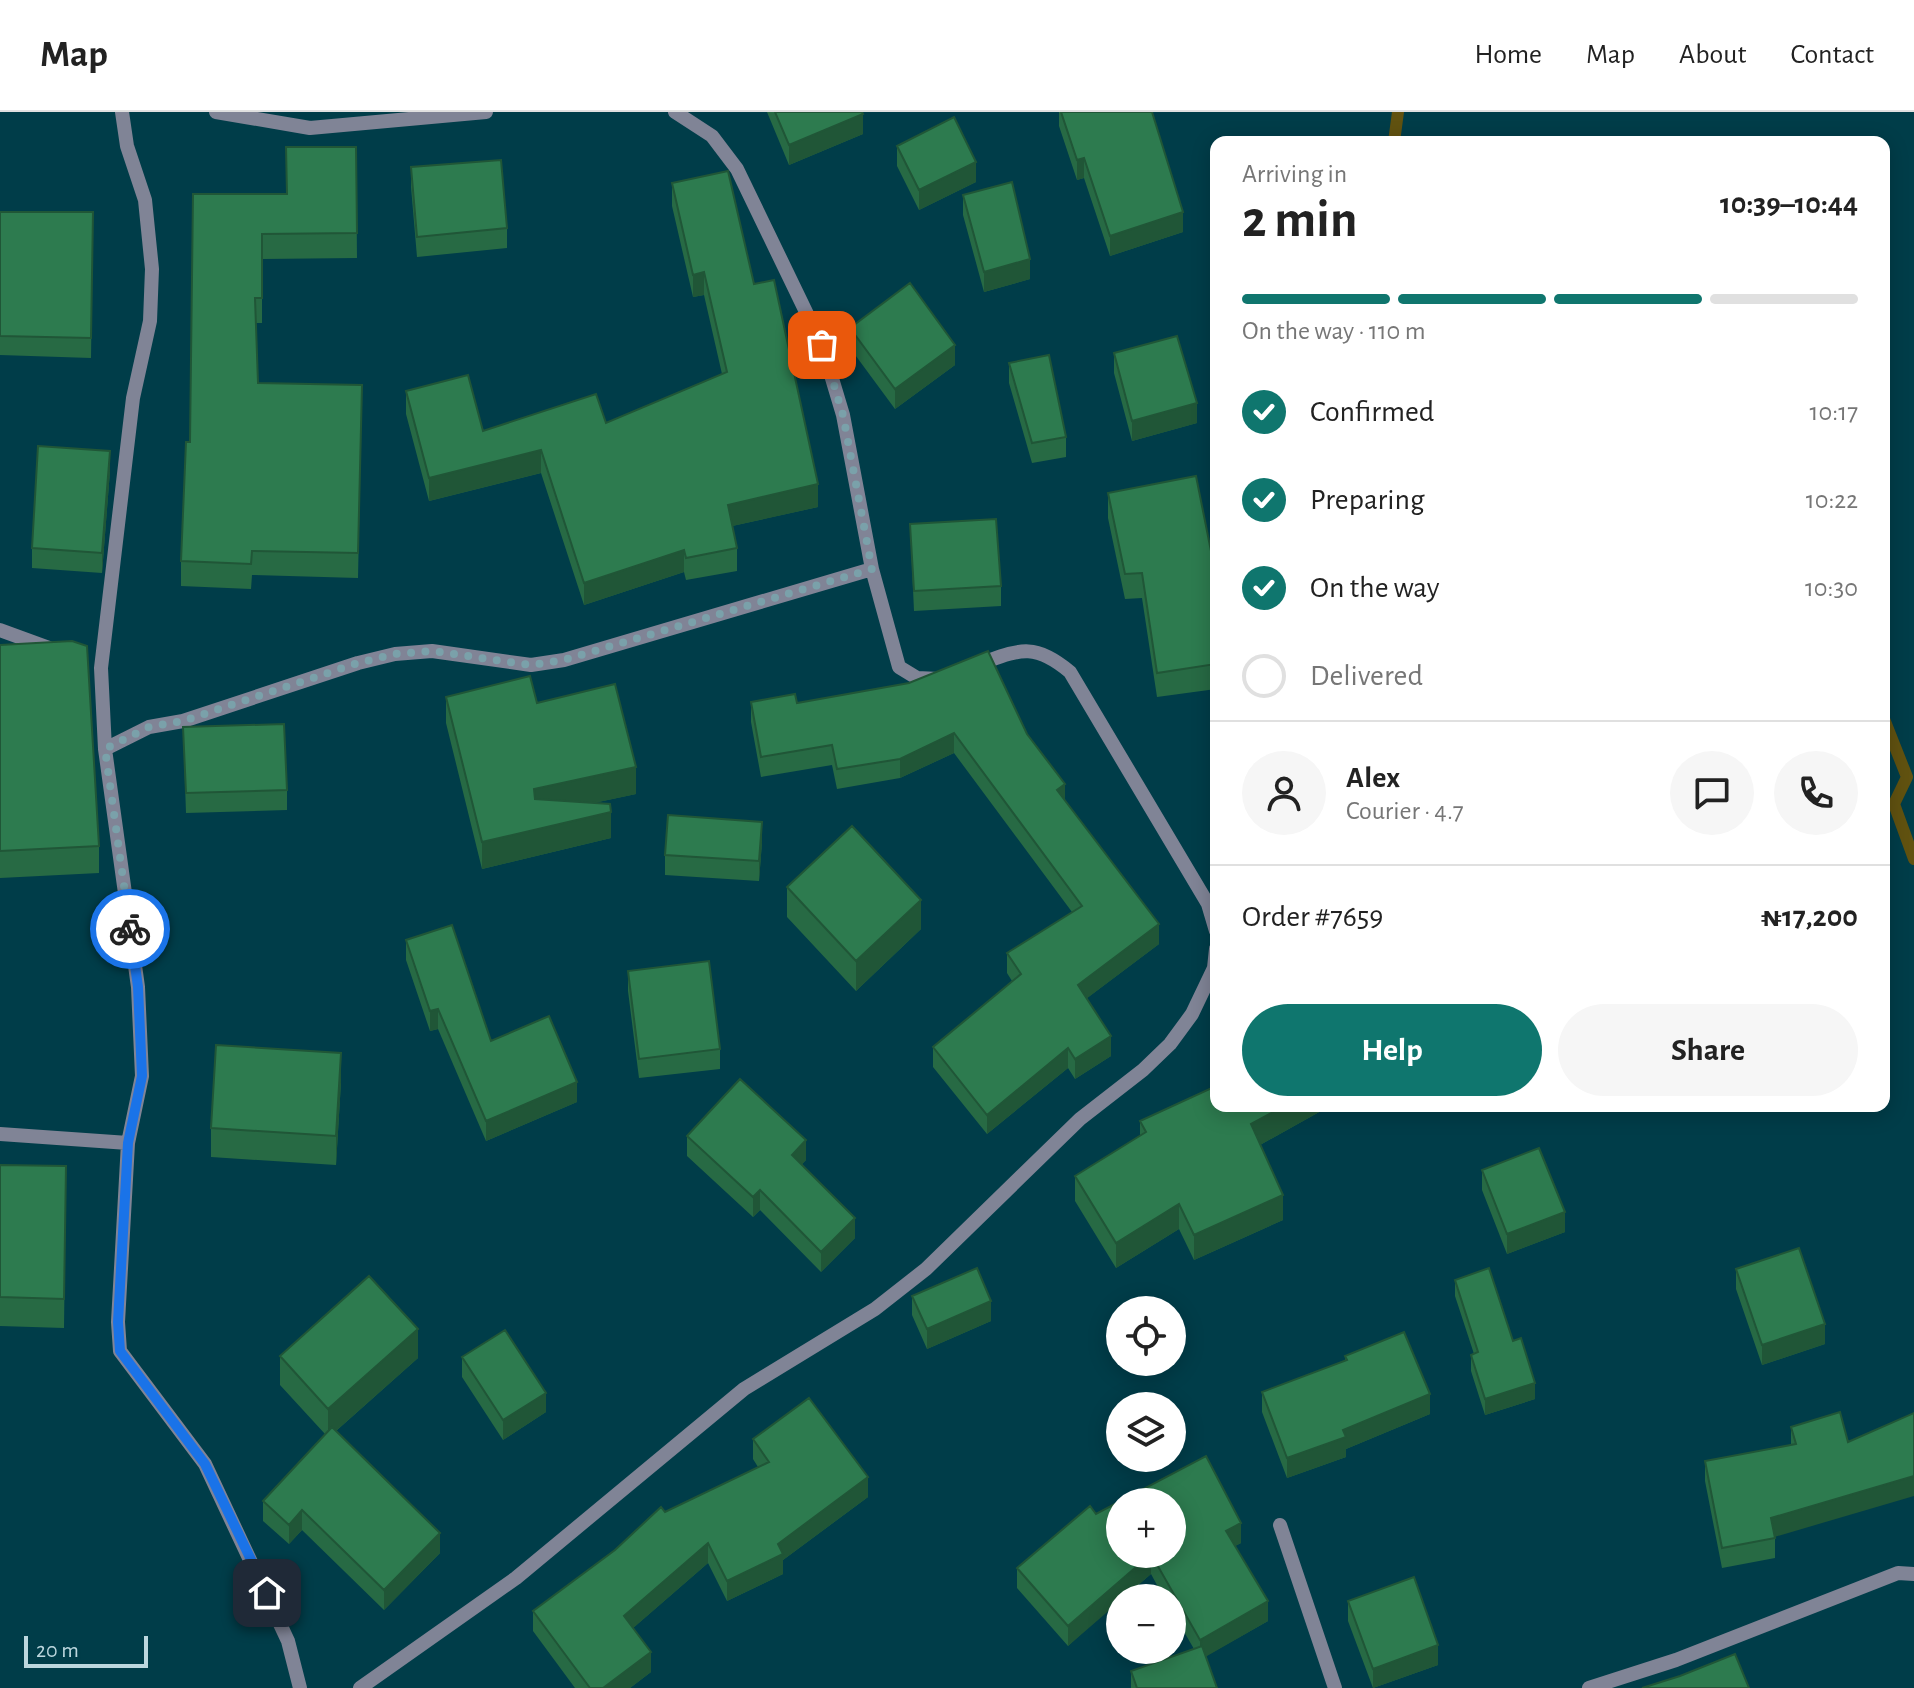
<!DOCTYPE html>
<meta charset="utf-8">
<style>
body{margin:0;font-family:"Alegreya Sans",sans-serif;background:#f6f6f6;color:#222;height:100vh;display:flex;flex-direction:column;font-size:30px;white-space:nowrap}
*{box-sizing:border-box;margin:0}
p{font-size:26px;color:#767676}
.icon{flex:none;width:44px;height:44px;fill:none;stroke:currentColor;stroke-width:2;stroke-linecap:round;stroke-linejoin:round}
.map{position:relative;flex:1;overflow:hidden}
.side{position:absolute;left:1210px;top:24px;width:680px;height:976px;display:flex;flex-direction:column;background:#fff;border-radius:16px;box-shadow:0 4px 20px #0003}
.side>*{flex:none}
.controls{position:absolute;left:1106px;top:1184px;display:grid;gap:16px}
.controls a{display:grid;place-items:center;width:80px;height:80px;border-radius:50%;background:#fff;box-shadow:0 4px 20px #0003;font-size:40px}
.scale{position:absolute;left:24px;bottom:20px;width:124px;box-sizing:border-box;padding-left:8px;border:4px solid #bcd7de;border-top:0;font-size:22px;line-height:28px;white-space:nowrap;color:#bcd7de;-webkit-text-stroke:6px #003d49;paint-order:stroke}
.pin{position:absolute;display:grid;place-items:center;width:68px;height:68px;color:#fff;margin:-34px;border-radius:16px;box-shadow:0 4px 12px #0006}
.courier{position:absolute;display:grid;place-items:center;width:80px;height:80px;margin:-40px;border:6px solid #1a73e8;border-radius:50%;background:#fff;color:#222;box-shadow:0 2px 10px #0007}
.overview em{font-style:normal;font-weight:700}
.overview div{display:flex;flex-direction:column-reverse}
.overview{display:flex;align-items:center;justify-content:space-between;height:136px;padding:0 32px}
h1{font-size:52px;font-weight:700;line-height:60px}
.bar{display:grid;grid-template-columns:repeat(4,1fr);gap:12px 8px;align-content:center;height:96px;padding:0 32px}
.bar i{height:10px;border-radius:6px;background:#e0e0e0}
.bar .current{background:#0f766e}
.bar p{grid-column:span 4}
.line{display:flex;align-items:center;gap:20px;padding:0 32px;border-top:2px solid #e0e0e0}
.line div{flex:1}
.round{display:grid;place-items:center;flex:none;width:84px;height:84px;border-radius:42px;background:#f6f6f6}
ol{padding:0 32px;list-style:none}
li{display:flex;align-items:center;gap:24px;height:88px}
li p{margin-inline-start:auto}
li .icon{padding:8px;border-radius:50%;background:#0f766e;color:#fff;stroke-width:4}
li:last-child{color:#767676}
li i{width:44px;height:44px;border:4px solid #e0e0e0;border-radius:50%}
.button{display:flex;gap:16px;margin-top:auto;padding:16px 32px}
.button a{flex:1;height:92px;border-radius:48px;background:#0f766e;color:#fff;font-size:32px;font-weight:700;line-height:92px;text-align:center}
.button a+a{background:#f6f6f6;color:#222}
header{display:flex;align-items:center;gap:48px;box-sizing:border-box;height:112px;padding:0 40px;background:#fff;border-bottom:2px solid #e0e0e0}
header strong{font-size:38px}
nav{display:flex;gap:44px;margin-inline-start:auto;font-size:28px}
.map>svg:first-child{display:block}
.lines{fill:none;stroke-linecap:round;stroke-linejoin:round}
.stream{stroke:#615210;stroke-width:12}
.minor{stroke:#808496;stroke-width:14}
.wall{fill:#276a44}
.shaded-wall{fill:#205637}
.building{fill:#2d7b4f;stroke:#205637;stroke-width:2;fill-rule:evenodd}
.done{stroke:#7aa1aa;stroke-width:8;stroke-dasharray:0 14.4}
.route{stroke:#1a73e8;stroke-width:10}
</style>
<header>
<strong>Map</strong>
<nav><a>Home</a><a>Map</a><a>About</a><a>Contact</a></nav>
</header>
<div class="map">
<svg width="1914" height="1576" viewBox="0 0 1914 1576">
<rect width="100%" height="100%" fill="#003d49"/>
<g class="lines">
<!-- stream -->
<path class="stream" d="M1394,30l4,-30
M1884,607l23,58 -13,27 20,55"/>
<!-- minor -->
<path class="minor" d="M122,0l5,34 18,54 7,69 -2,52 -17,77 -32,270 4,81 33,238 4,89 -14,67 -10,179 2,29 85,113 83,177 12,47
M216,0l94,16 176,-16
M675,0l37,24 25,33 85,176 21,70 29,154 27,98 18,11 22,1
M0,518l52,19
M974,554c43,-15 58,-26 96,6l138,232 8,27
M105,637l44,-22 34,-6 175,-58 37,-9 37,-3 99,14 33,-5 308,-91
M0,1022l128,9
M1280,1413l55,163
M360,1576l156,-110 228,-189 131,-80 51,-40 154,-150 63,-49 27,-26 22,-30 22,-46 2,-19
M1589,1576l87,-28 222,-87 16,1"/>
</g>
<!-- wall -->
<path class="wall" d="M767,0h95l1,22 -74,31z
M1059,0h93l31,120 -73,24 -26,-78 -7,2 -18,-54z
M897,34l79,36 -57,28 -22,-44z
M356,35l1,111 -95,1v64h-6l2,60 104,2 -4,193 -106,-3 -1,14 -70,-3v-25l9,-119 3,-248h94z
M411,55l96,61v20l-90,9 -6,-70z
M672,71l82,101 64,223 -86,19 5,22v23l-51,9 -2,-8 -100,33 -43,-132 -112,28 -23,-87v-23l77,40 123,-8 116,-49 -18,-79 -11,2 -21,-91z
M963,83l67,84 -46,13 -21,-77z
M0,100h93l-2,146 -91,-3z
M850,216l105,37 -60,44 -45,-61z
M1114,241l83,70 -65,18 -18,-68z
M1009,251l57,74v20l-34,6 -23,-80z
M110,359l-8,102 -70,-5v-20z
M1108,381l108,83v113l-59,8 -15,-99 -17,1 -17,-81z
M910,412l91,62v20l-87,5z
M0,533l99,201v27l-99,5z
M446,585l91,6 99,91 -43,9 18,35 -129,31 -36,-146z
M751,590l46,1 230,31 38,67 94,143 -72,54 24,58 -36,23 -7,-11 -81,66 -54,-67v-20l79,-66 -5,-8v-20l65,-41 -118,-159 -54,25 -63,11 -5,-24 -71,12 -10,-55z
M183,615l104,63v20l-101,3z
M762,730l-3,39 -94,-6v-20z
M787,775l134,42 -65,62 -69,-74z
M406,828l85,101 86,61 -91,39 -48,-112 -8,2 -24,-71z
M628,859l92,78v20l-81,9 -11,-87z
M341,970l-5,83 -125,-8v-29z
M1321,994v5l-61,34 23,75 -89,40 -15,-31 -63,39 -41,-67v-25l65,-40v-15z
M687,1024l119,24 -4,4 53,74 -34,34 -61,-62 -7,7 -66,-61z
M0,1053l66,1 -2,162 -64,-2z
M1482,1058l83,62 -58,22 -25,-64z
M1736,1157l89,75 -63,21 -26,-76z
M1455,1168l58,61 22,58 -50,16 -14,-44v-16l3,-1 -19,-58z
M912,1184l79,25 -64,28 -15,-34z
M280,1244l138,2 -82,73 104,122 -56,57 -82,-80 -13,14 -26,-23v-20l62,-67 -45,-49z
M1345,1244l85,58 -84,35v8l-59,21 -25,-66v-20l83,-31z
M462,1245l84,55 -43,28 -41,-63z
M1791,1315l57,15 -73,94v22l-53,10 -17,-87v-20l86,-16z
M753,1327l115,58 -85,63v14l-56,27 -19,-38 -75,65 18,44 -21,16h-55l-42,-57v-20l132,-99 93,-45 -5,-8z
M1096,1402l145,29 -6,3 33,75 -62,35 11,32h-86v-17l63,-22 -22,-38v-13h-8l-13,-24 -28,24h-3l-52,48 -51,-58v-20z
M1348,1489l90,64 -65,23 -25,-67z"/>
<!-- shaded-wall -->
<path class="shaded-wall" d="M863,2v20l-74,31v-20z
M1084,46v20l-7,2v-20z
M976,50v20l-57,28v-20z
M1183,100v20l-73,24v-20z
M1030,147v20l-46,13v-20z
M704,160v23l-11,2v-22z
M955,233v20l-60,44v-20z
M1197,291v20l-65,18v-20z
M541,338v23l-112,28v-23z
M110,339v20l-8,102v-20z
M818,372v23l-90,20v-22z
M684,438v22l-100,33v-22z
M954,621v20l-54,25v-19z
M636,655v27l-102,22v-27z
M1065,672v20l-8,-14z
M611,700v26l-129,31v-27z
M762,710v20l-3,39v-20z
M921,788v29l-65,62v-30z
M1159,812v20l-81,61v-20z
M438,897v20l-8,2v-20z
M1111,924v20l-36,23v-20z
M1068,936v20l-81,66v-19z
M341,941v29l-5,83v-29z
M577,970v20l-91,39v-20z
M1284,994h37v5l-70,39v-26z
M806,1028v20l-14,15v-20z
M760,1078v20l-7,7v-20z
M1283,1083v25l-89,40v-25z
M1179,1092v25l-63,39v-25z
M1565,1100v20l-58,22v-20z
M855,1106v20l-34,34v-20z
M991,1189v20l-64,28v-20z
M1825,1212v20l-63,21v-20z
M418,1217v29l-90,80v-29z
M1535,1271v16l-50,16v-16z
M546,1281v19l-43,28v-20z
M1430,1282v20l-84,35v8l-59,21v-20l56,-28z
M1914,1364v20l-143,42v-20z
M868,1365v20l-85,63v14l-56,27v-20z
M302,1398v20l-13,14v-19z
M1241,1411v20l-15,8v-20z
M440,1421v20l-56,57v-20z
M708,1431v20l-84,73v-20z
M1151,1442v20l-28,24h-3v3l-52,45v-20z
M1268,1489v20l-68,39v-20z
M1438,1533v20l-65,23v-19z
M651,1540v20l-21,16h-27z"/>
<!-- building -->
<path class="building" d="M775,0h87l1,2 -74,31z
M1061,0h91l31,100 -73,24 -26,-78 -7,2z
M954,5l22,45 -57,28 -22,-44z
M286,35h70l1,86 -95,1v64h-7l3,85 104,2 -4,168 -106,-2 -1,13 -70,-3 5,-119h4l3,-248h94z
M501,48l6,68 -90,9 -6,-70z
M728,59l26,113 20,-4 44,204 -90,21 9,43 -51,10 -2,-8 -100,33 -43,-133 -112,28 -23,-87 62,-16 15,56 113,-37 10,29 121,-51 -23,-100 -11,3 -21,-92z
M1012,70l18,77 -46,13 -21,-77z
M0,100h93l-2,126 -91,-2z
M910,171l45,62 -60,44 -45,-61z
M1177,224l20,67 -65,18 -18,-68z
M1049,243l17,82 -34,6 -23,-80z
M38,334l72,5 -8,102 -70,-5z
M1196,364l20,100v88l-59,9 -15,-100 -17,1 -17,-81z
M996,407l5,67 -87,5 -4,-67z
M72,529l15,5 12,200 -99,5v-206z
M988,539l39,83 38,50 -8,6 102,134 -81,61 33,51 -36,23 -7,-11 -81,67 -54,-68 88,-73 -14,-21 75,-47 -128,-173 -54,26 -63,10 -5,-24 -71,12 -10,-55 44,-8 2,9 112,-20z
M530,564l7,27 78,-19 21,83 -102,22 1,10 75,5 1,8 -129,30 -36,-145z
M284,612l3,66 -101,3 -3,-66z
M668,703l94,7 -3,39 -94,-6z
M852,714l69,74 -65,61 -69,-74z
M452,813l39,116 58,-25 28,66 -91,39 -48,-112 -8,2 -24,-71z
M709,849l11,88 -81,10 -11,-88z
M216,933l125,8 -5,83 -125,-8z
M740,967l66,61 -14,15 63,63 -34,34 -61,-62 -7,7 -66,-61z
M1216,974v20h68l-33,18 32,71 -89,40 -15,-31 -63,39 -41,-67 71,-44 -6,-11z
M1539,1036l26,64 -58,22 -25,-64z
M0,1053l66,1 -2,133 -64,-2z
M1799,1136l26,76 -63,21 -26,-76z
M977,1156l14,33 -64,28 -15,-33z
M1489,1156l24,73 8,-3 14,45 -50,16 -14,-44 7,-3 -23,-72z
M369,1164l49,53 -90,80 -48,-53z
M505,1218l41,63 -43,27 -41,-63z
M1404,1220l26,62 -87,36 3,7 -59,21 -25,-66 85,-32 -2,-4z
M809,1286l59,79 -90,67 5,10 -56,27 -19,-38 -84,73 27,36 -48,36h-13l-57,-77 82,-61 46,-43 4,5 104,-50 -16,-23z
M1840,1300l8,30 66,-29v63l-143,42 4,20 -53,10 -17,-87 91,-17 -5,-17z
M332,1315l108,106 -56,57 -82,-80 -13,15 -26,-24z
M1206,1344l35,67 -15,8 42,70 -68,39 -49,-86 -83,72 -51,-58 73,-62 6,8zM1120,1390h52v52h-52z
M1414,1465l24,68 -65,24 -25,-68z
M1202,1534l15,42h-80l-6,-17z
M1735,1542l14,34h-107l38,-12z"/>
<g class="lines">
<!-- done -->
<path class="done" d="M130,817l-25,-180 44,-22 34,-6 175,-58 37,-9 37,-3 99,14 33,-5 308,-91 -29,-154 -21,-70"/>
<!-- route -->
<path class="route" d="M130,817l8,58 4,89 -14,67 -10,179 2,29 85,113 62,129"/>
</g>
</svg>
<div class="controls">
<a><svg class="icon" aria-label="locate" viewBox="0 0 24 24"><circle cx="12" cy="12" r="6"/><path d="M12 2v4M12 18v4M2 12h4M18 12h4"/></svg></a>
<a><svg class="icon" aria-label="layers" viewBox="0 0 24 24"><path d="M12 4l9 5-9 5-9-5zM3 14l9 5 9-5"/></svg></a>
<a>+</a>
<a>−</a>
</div>
<div class="scale">20 m</div>
<div class="pin" style="left:822px;top:233px;background:#ea580c"><svg class="icon" aria-label="bag" viewBox="0 0 24 24"><path d="M5 8h14l-1 12H6zM9 8a3 3 0 0 1 6 0"/></svg></div>
<div class="pin" style="left:267px;top:1481px;background:#1f2937"><svg class="icon" aria-label="home" viewBox="0 0 24 24"><path d="M3 11l9-7 9 7M6 9v11h12V9"/></svg></div>
<div class="courier" style="left:130px;top:817px"><svg class="icon" aria-label="bike" viewBox="0 0 24 24"><circle cx="6" cy="16" r="4"/><circle cx="18" cy="16" r="4"/><path d="M6 16l4-8h5l3 8M10 8l3 8H6M13 5h3"/></svg></div>
<section class="side">
<div class="overview"><div><h1>2 min</h1><p>Arriving in</p></div><em>10:39–10:44</em></div>
<div class="bar"><i class="current"></i><i class="current"></i><i class="current"></i><i></i><p>On the way · 110 m</p></div>
<ol>
<li><svg class="icon" aria-label="check" viewBox="0 0 24 24"><path d="M5 12l5 5 9-10"/></svg>Confirmed<p>10:17</p></li>
<li><svg class="icon" aria-label="check" viewBox="0 0 24 24"><path d="M5 12l5 5 9-10"/></svg>Preparing<p>10:22</p></li>
<li><svg class="icon" aria-label="check" viewBox="0 0 24 24"><path d="M5 12l5 5 9-10"/></svg>On the way<p>10:30</p></li>
<li><i></i>Delivered</li>
</ol>
<div class="line" style="height:144px"><a class="round"><svg class="icon" aria-label="person" viewBox="0 0 24 24"><circle cx="12" cy="8" r="4"/><path d="M4 21q1-7 8-7t8 7"/></svg></a><div><b>Alex</b><p>Courier · 4.7</p></div><a class="round"><svg class="icon" aria-label="chat" viewBox="0 0 24 24"><path d="M4 5h16v11H9l-5 4z"/></svg></a><a class="round"><svg class="icon" aria-label="phone" viewBox="0 0 24 24"><path d="M5 4h4l2 5-3 2q2 4 5 5l2-3 5 2v4C11 20 4 13 5 4z"/></svg></a></div>
<div class="line" style="height:104px"><div>Order #7659</div><b>₦17,200</b></div>
<div class="button"><a>Help</a><a>Share</a></div>
</section>
</div>
